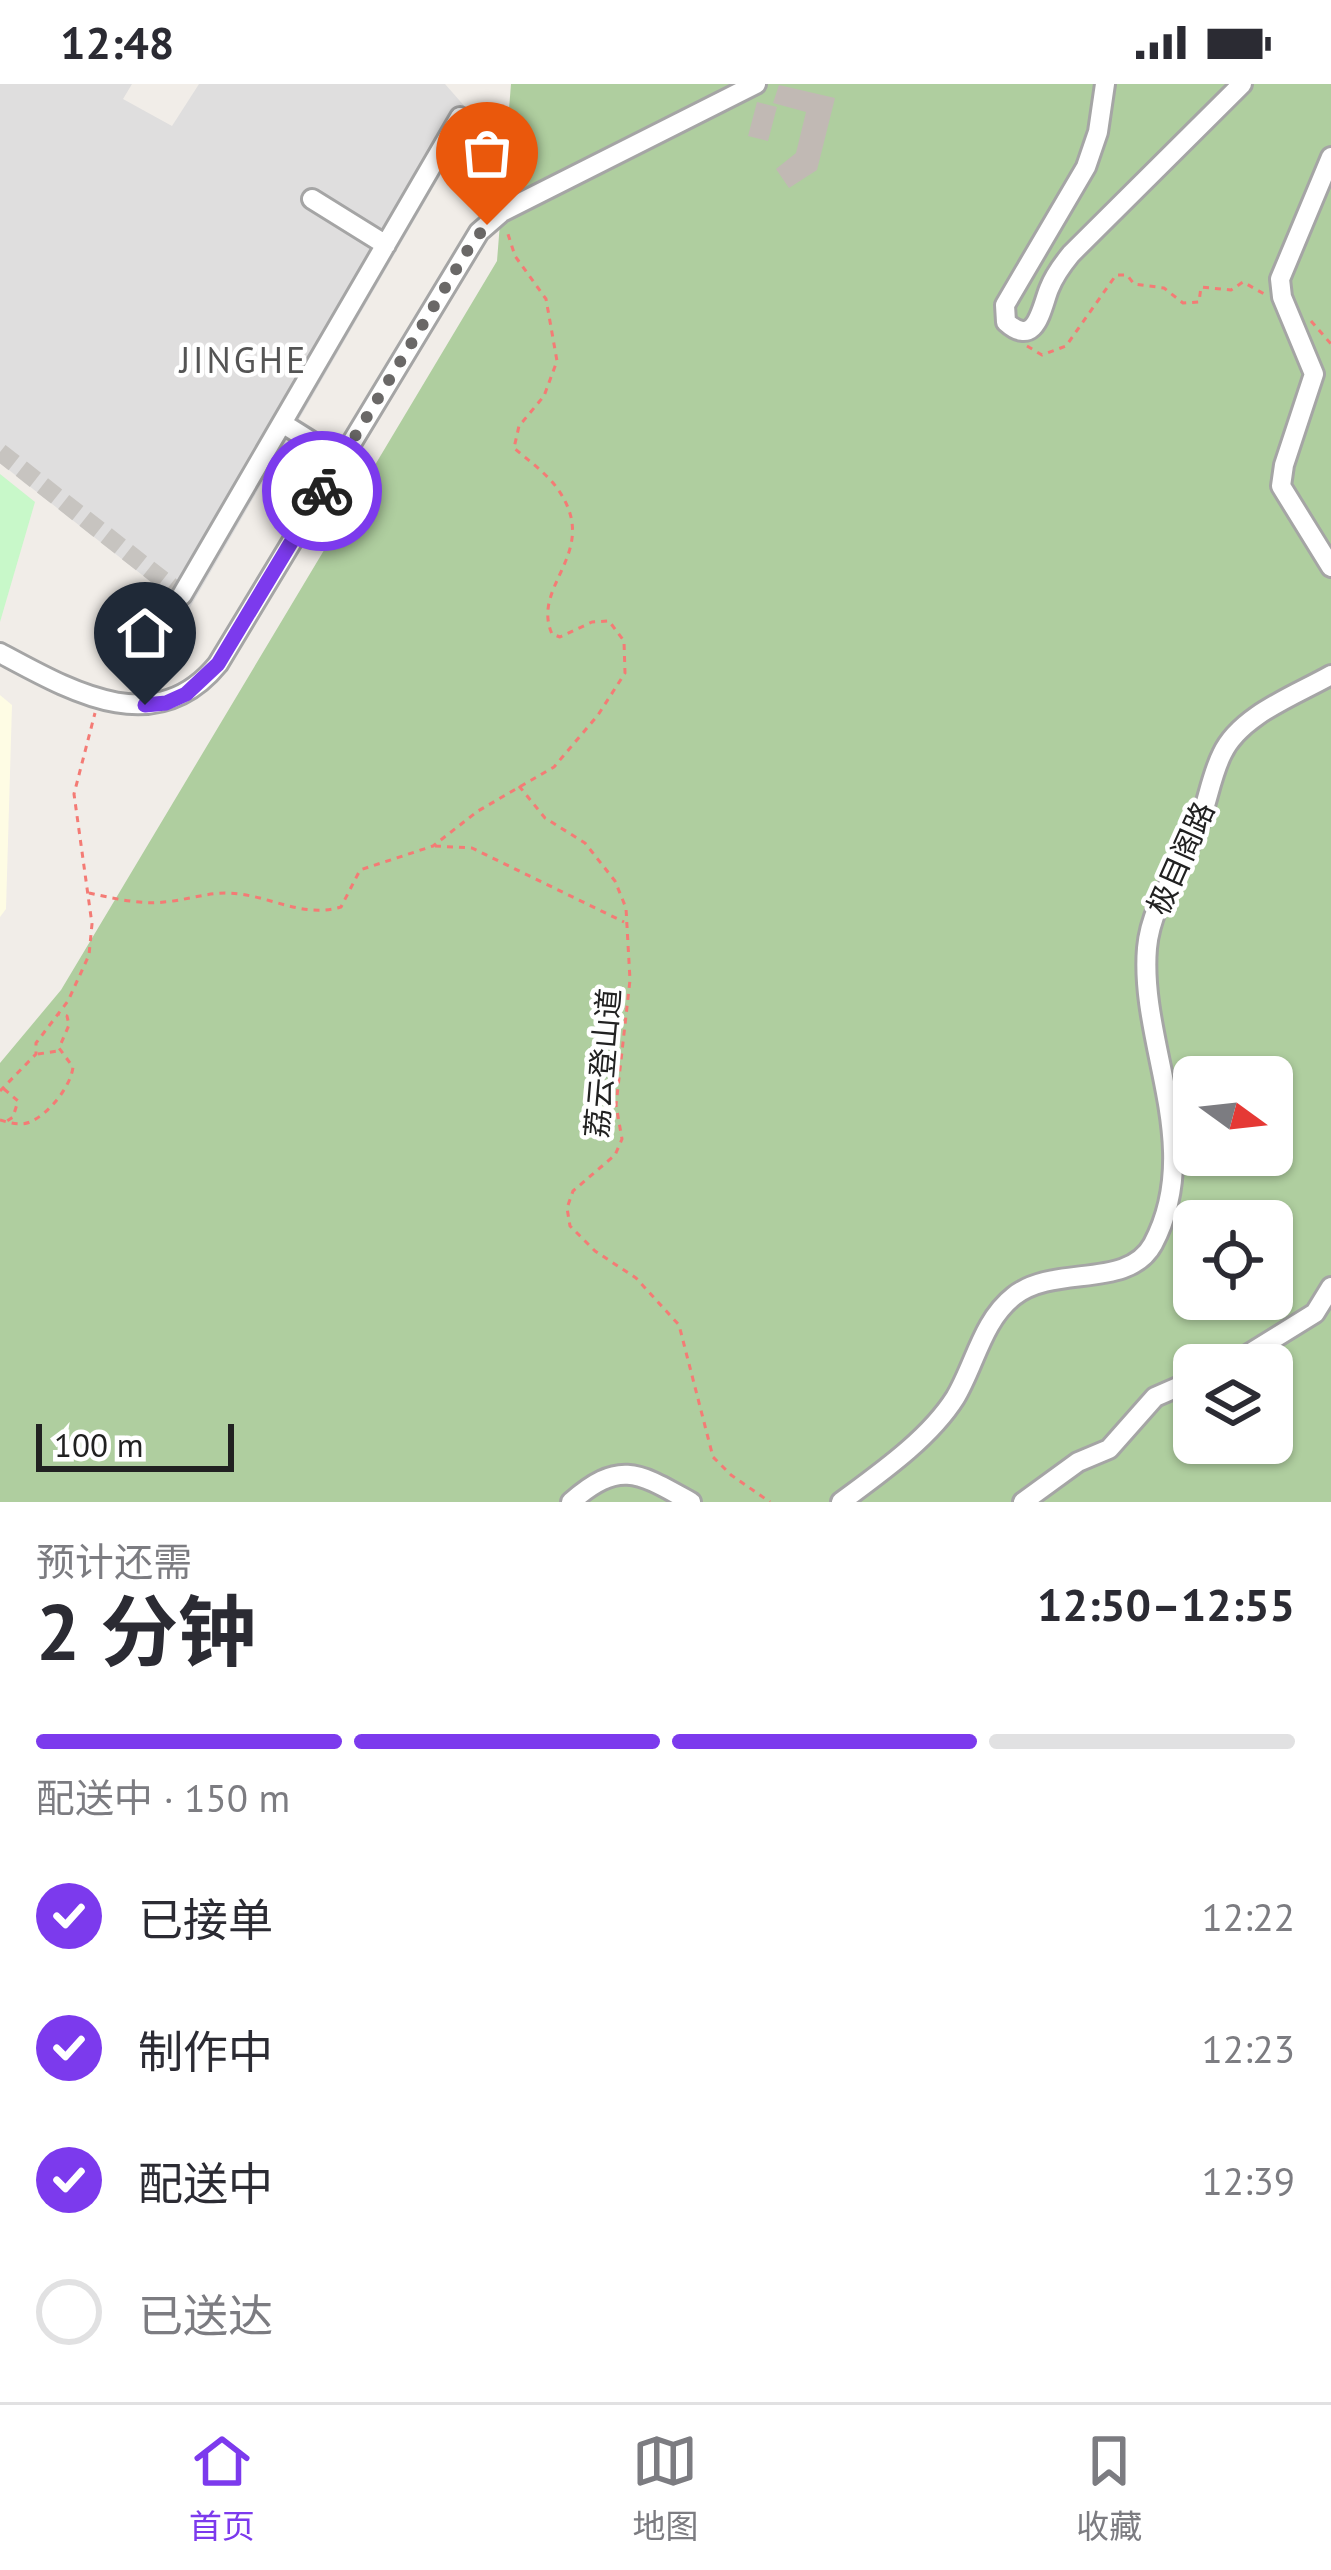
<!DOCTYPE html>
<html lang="zh">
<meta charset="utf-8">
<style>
body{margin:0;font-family:"PT Sans","Noto Sans SC",sans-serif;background:#f7f7f7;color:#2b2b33;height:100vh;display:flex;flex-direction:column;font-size:45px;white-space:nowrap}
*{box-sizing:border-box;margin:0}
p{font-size:39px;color:#7c7c81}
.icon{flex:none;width:66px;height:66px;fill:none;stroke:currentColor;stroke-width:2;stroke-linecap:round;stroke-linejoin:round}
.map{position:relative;height:1418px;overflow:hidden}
.sheet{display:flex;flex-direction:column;background:#fff;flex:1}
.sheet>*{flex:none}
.needle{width:78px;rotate:105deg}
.tools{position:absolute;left:1173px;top:972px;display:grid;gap:24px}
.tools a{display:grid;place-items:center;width:120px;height:120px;border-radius:18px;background:#fff;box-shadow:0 3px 9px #0004;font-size:60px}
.scale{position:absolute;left:36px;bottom:30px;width:198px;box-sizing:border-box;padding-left:12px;border:6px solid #212121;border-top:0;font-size:33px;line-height:42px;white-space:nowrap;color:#212121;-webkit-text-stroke:9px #fff;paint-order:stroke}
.pin{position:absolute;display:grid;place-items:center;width:102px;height:102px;color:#fff;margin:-123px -51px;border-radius:50% 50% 50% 0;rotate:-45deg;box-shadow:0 0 12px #0007}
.pin .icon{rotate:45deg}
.courier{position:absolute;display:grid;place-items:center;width:120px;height:120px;margin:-60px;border:9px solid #7c3aed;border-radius:50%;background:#fff;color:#222;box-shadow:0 3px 15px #0007}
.summary em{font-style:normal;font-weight:700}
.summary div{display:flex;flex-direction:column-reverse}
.summary{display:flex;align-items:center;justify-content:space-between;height:204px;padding:0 36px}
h1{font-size:78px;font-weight:700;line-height:90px}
.bar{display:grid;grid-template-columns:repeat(4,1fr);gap:18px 12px;align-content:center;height:144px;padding:0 36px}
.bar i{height:15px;border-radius:9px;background:#e1e1e2}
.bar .active{background:#7c3aed}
.bar p{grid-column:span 4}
ol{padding:0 36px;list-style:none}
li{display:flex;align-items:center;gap:36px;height:132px}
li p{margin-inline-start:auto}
li .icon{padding:12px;border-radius:50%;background:#7c3aed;color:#fff;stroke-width:4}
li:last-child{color:#7c7c81}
li i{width:66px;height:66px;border:6px solid #e1e1e2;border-radius:50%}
.status{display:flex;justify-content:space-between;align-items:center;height:84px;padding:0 60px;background:#fff;direction:ltr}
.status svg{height:33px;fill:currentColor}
.tabs{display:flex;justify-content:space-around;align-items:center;height:168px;border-top:3px solid #e1e1e2;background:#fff;font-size:33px;color:#7c7c81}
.tabs a{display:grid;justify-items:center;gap:6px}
.tabs .active{color:#7c3aed}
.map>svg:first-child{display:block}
.residential{fill:#dfdede}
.education{fill:#fefce4}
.forest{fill:#afce9f;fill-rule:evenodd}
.park{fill:#c8f8c9}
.building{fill:#c1b9b4}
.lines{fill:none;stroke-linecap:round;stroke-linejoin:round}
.minor-tunnel{stroke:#c7c4c0;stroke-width:18;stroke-dasharray:18 9;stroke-linecap:butt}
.minor-casing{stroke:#a5a5a5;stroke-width:24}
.path{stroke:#f47b75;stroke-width:3;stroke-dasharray:6 6;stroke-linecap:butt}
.minor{stroke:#fff;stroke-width:18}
.done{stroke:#6a6867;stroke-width:12;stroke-dasharray:0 21.6}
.route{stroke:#7c3aed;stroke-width:15}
.labels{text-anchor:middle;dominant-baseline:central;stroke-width:9;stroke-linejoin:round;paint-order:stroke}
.street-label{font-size:30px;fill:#212121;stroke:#fff}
.quarter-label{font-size:36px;letter-spacing:3px;fill:#545454;stroke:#fff}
</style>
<div class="status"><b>12:48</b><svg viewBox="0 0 49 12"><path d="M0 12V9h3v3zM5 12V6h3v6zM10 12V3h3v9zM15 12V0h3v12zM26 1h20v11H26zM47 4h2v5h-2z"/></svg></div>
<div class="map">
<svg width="1331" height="1418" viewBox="0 0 1331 1418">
<rect width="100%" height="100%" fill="#f1ede8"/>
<!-- residential -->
<path class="residential" d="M0,0h132l-9,15 49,27 27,-42h246l29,33 -286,494 -188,-148z"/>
<!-- education -->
<path class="education" d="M0,611l12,10 -6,204 -6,8z"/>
<!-- forest -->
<path class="forest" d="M511,0h820v1418h-1331v-439l61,-73 436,-729zM1194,993h78v78h-78zM1194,1137h78v78h-78zM1194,1281h78v78h-78z"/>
<!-- park -->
<path class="park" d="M0,390l35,28 -35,120z"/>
<!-- building -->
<path class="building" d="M779,1l56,13 -18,72 -28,18 -13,-19 20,-16 10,-41 -33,-9z
M757,18l20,5 -9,34 -20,-5z"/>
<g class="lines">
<!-- minor-tunnel -->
<path class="minor-tunnel" d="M0,368l182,143"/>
<!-- minor casing -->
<g class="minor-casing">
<path id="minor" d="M1105,0l-7,48 -12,35 -81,138 1,17c30,27 35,-13 43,-33 5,-13 13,-24 22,-35l171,-170
M1331,73l-51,122 2,18 32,77 -30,91 -3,21 50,81
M312,115l74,46
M282,339l59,37
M182,511l278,-478
M0,569c71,38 155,88 218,11l261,-432 23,-20 254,-128
M1231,1281l84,-52 16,-26
M571,1418c49,-43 68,-29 120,0
M841,1418c39,-29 88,-63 114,-104 20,-33 27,-77 59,-102 41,-32 114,-6 139,-52 52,-98 -14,-200 -6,-296 4,-44 32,-77 49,-116 11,-25 14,-54 26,-78 18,-39 74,-59 109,-79
M1023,1418l55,-40 31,-13 46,-52 39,-17"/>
</g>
<!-- path -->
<path class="path" d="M1311,237l20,23
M1027,262l15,9 24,-9 50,-71h11l7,9 30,4 19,15 16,-1 2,-15 30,3 12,-8 23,13
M519,702l26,32 40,25 30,38 11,27 4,72 -14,125 6,34 -7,16 -42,36 -6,17 3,18 25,25 41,27 43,47 34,132 18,18 39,27
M435,762l37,2 152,74
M89,809c23,5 52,12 75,9 26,-2 48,-12 75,-8 35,4 66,24 102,13l19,-37 73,-24 45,-35 76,-44 44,-52 27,-42 -1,-32 -15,-20 -17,1 -32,15 -8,-3c-22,-50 51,-82 5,-146 -11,-15 -29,-28 -43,-40l5,-22 25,-30 13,-35 -11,-62 -31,-43 -8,-25
M38,970l20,-3
M4,1005l14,12 -5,16 -6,4
M0,1007l36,-37v-11l32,-42 21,-46 3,-31 -18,-130 21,-81
M0,1036c10,3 21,6 30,2 19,-8 41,-36 43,-55l-14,-19 10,-23 -2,-9 -8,-2"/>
<!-- minor -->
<use href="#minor" class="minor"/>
</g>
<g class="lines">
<!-- done -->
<path class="done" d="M322,407l150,-248 15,-18"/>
<!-- route -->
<path class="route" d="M145,621l21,-2 20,-9 32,-30 104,-173"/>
</g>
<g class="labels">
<!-- street labels -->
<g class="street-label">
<text transform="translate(1180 774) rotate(-66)">极目阁路</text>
<text transform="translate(602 979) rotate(-85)">荔云登山道</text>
</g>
<!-- quarter labels -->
<g class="quarter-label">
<text x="244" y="275">JINGHE</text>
</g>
</g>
</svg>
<div class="tools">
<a><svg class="needle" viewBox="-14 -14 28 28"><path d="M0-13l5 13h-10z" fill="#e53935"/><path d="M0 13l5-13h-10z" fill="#7c7c81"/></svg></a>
<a><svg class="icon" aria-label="locate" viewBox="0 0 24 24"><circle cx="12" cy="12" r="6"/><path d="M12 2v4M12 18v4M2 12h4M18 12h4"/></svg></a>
<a><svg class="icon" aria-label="layers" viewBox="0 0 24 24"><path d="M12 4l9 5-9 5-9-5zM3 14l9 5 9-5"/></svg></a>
</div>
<div class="scale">100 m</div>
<div class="pin" style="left:487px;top:141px;background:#ea580c"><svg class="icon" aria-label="bag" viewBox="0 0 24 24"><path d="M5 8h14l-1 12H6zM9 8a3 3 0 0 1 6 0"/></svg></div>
<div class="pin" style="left:145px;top:621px;background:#1f2937"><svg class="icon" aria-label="home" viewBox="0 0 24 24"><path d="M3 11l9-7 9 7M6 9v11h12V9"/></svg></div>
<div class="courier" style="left:322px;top:407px"><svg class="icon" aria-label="bike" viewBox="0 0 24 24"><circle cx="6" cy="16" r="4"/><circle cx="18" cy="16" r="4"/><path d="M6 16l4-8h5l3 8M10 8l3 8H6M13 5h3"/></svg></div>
</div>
<section class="sheet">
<div class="summary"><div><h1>2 分钟</h1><p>预计还需</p></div><em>12:50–12:55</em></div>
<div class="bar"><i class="active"></i><i class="active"></i><i class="active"></i><i></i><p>配送中 · 150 m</p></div>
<ol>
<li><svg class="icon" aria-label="check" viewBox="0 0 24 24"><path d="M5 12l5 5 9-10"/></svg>已接单<p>12:22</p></li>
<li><svg class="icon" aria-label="check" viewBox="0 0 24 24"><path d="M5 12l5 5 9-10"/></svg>制作中<p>12:23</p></li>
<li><svg class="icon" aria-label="check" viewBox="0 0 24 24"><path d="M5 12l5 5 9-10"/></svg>配送中<p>12:39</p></li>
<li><i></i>已送达</li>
</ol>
</section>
<nav class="tabs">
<a class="active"><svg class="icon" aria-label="home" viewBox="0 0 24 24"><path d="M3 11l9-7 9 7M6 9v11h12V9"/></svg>首页</a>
<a><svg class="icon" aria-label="map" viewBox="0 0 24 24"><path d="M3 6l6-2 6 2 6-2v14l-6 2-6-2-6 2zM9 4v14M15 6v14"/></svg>地图</a>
<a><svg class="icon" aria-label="saved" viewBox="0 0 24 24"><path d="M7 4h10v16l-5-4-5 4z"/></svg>收藏</a>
</nav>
